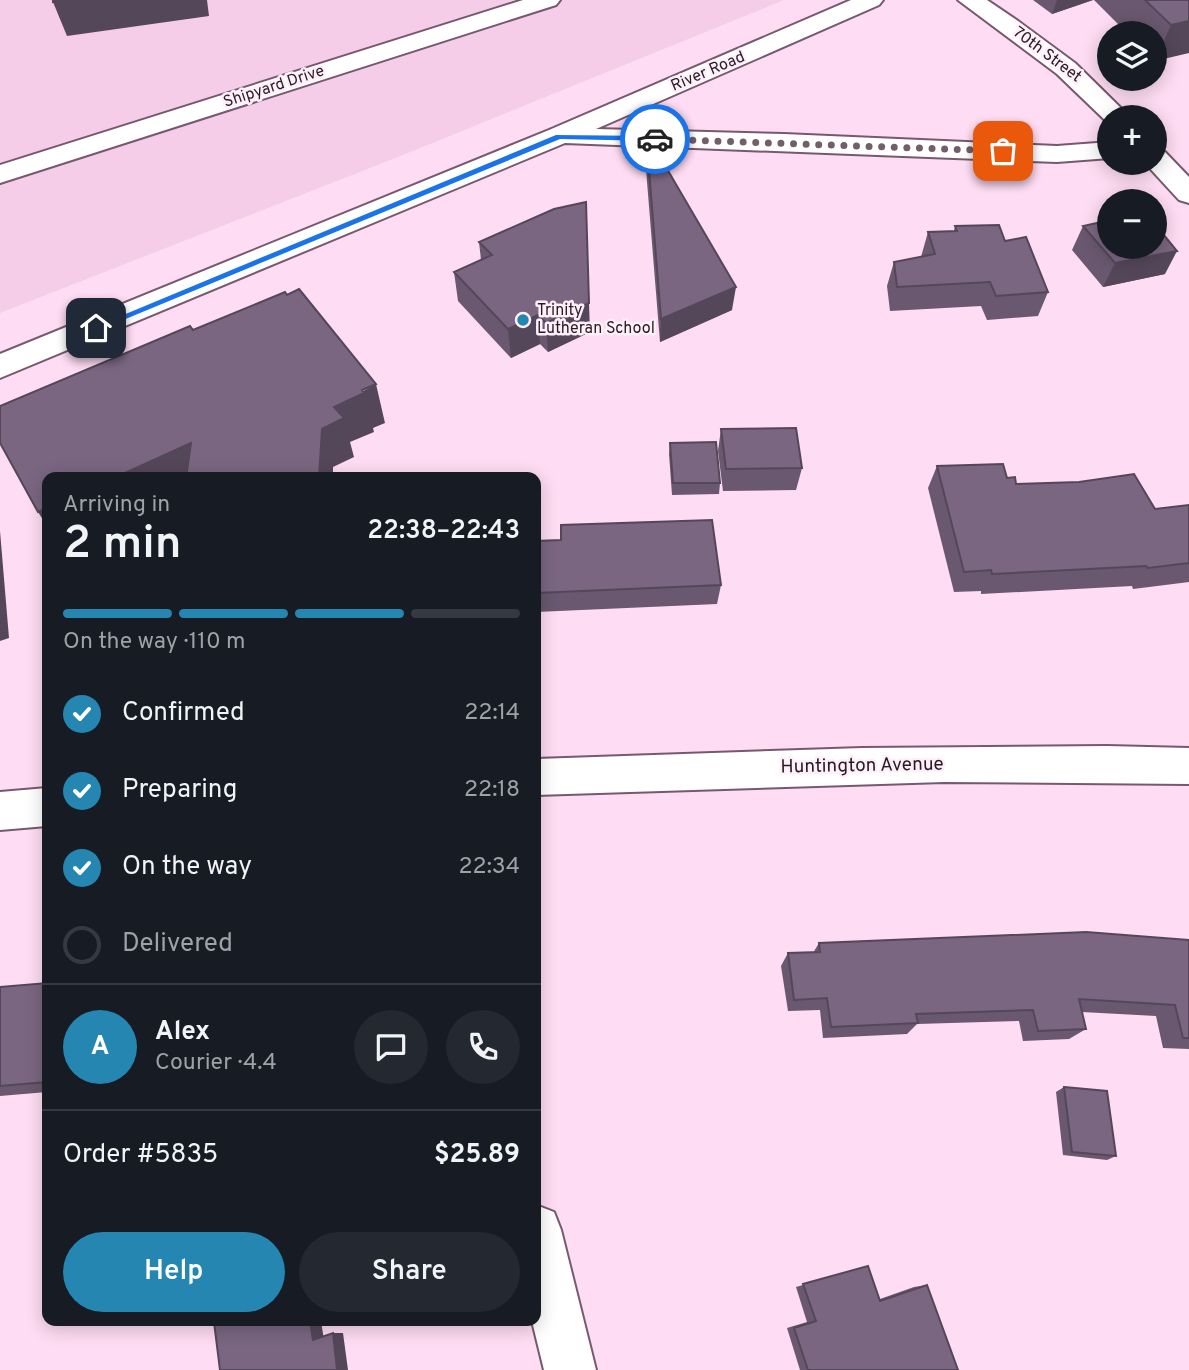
<!DOCTYPE html>
<meta charset="utf-8">
<style>
body{margin:0;font-family:Overpass,sans-serif;background:#242831;color:#f1f3f6;height:100vh;display:flex;flex-direction:column;font-size:26px;white-space:nowrap}
*{box-sizing:border-box;margin:0}
p{font-size:23px;color:#9ea1a6}
.icon{flex:none;width:38px;height:38px;fill:none;stroke:currentColor;stroke-width:2;stroke-linecap:round;stroke-linejoin:round}
.map{position:relative;flex:1;overflow:hidden}
.details{position:absolute;left:42px;top:472px;width:499px;height:854px;display:flex;flex-direction:column;background:#171b24;border-radius:14px;box-shadow:0 4px 18px #0003}
.details>*{flex:none}
.tools{position:absolute;left:1097px;top:21px;display:grid;gap:14px}
.tools a{display:grid;place-items:center;width:70px;height:70px;border-radius:50%;background:#171b24;box-shadow:0 4px 18px #0003;font-size:35px}
.pin{position:absolute;display:grid;place-items:center;width:60px;height:60px;color:#fff;margin:-30px;border-radius:14px;box-shadow:0 4px 10px #0006}
.courier{position:absolute;display:grid;place-items:center;width:70px;height:70px;margin:-35px;border:5px solid #1a73e8;border-radius:50%;background:#fff;color:#222;box-shadow:0 2px 9px #0007}
.overview em{font-style:normal;font-weight:600}
.overview div{display:flex;flex-direction:column-reverse}
.overview{display:flex;align-items:center;justify-content:space-between;height:119px;padding:0 21px}
h1{font-size:46px;font-weight:600;line-height:52px}
.bar{display:grid;grid-template-columns:repeat(4,1fr);gap:10px 7px;align-content:center;height:84px;padding:0 21px}
.bar i{height:9px;border-radius:5px;background:#363941}
.bar .on{background:#2586b1}
.bar p{grid-column:span 4}
.line{display:flex;align-items:center;gap:18px;padding:0 21px;border-top:2px solid #363941}
.line div{flex:1}
.round{display:grid;place-items:center;flex:none;width:74px;height:74px;border-radius:37px;background:#242831}
ol{padding:0 21px;list-style:none}
li{display:flex;align-items:center;gap:21px;height:77px}
li p{margin-inline-start:auto}
li .icon{padding:7px;border-radius:50%;background:#2586b1;color:#fff;stroke-width:4}
li:last-child{color:#9ea1a6}
li i{width:38px;height:38px;border:4px solid #363941;border-radius:50%}
.action{display:flex;gap:14px;margin-top:auto;padding:14px 21px}
.action a{flex:1;height:80px;border-radius:42px;background:#2586b1;color:#fff;font-size:28px;font-weight:600;line-height:80px;text-align:center}
.action a+a{background:#242831;color:#f1f3f6}
.map>svg:first-child{display:block}
.built{fill:#f6cde9}
.lines{fill:none;stroke-linecap:round;stroke-linejoin:round}
.minor-casing{stroke:#76596c;stroke-width:4}
.major-casing{stroke:#76596c;stroke-width:4}
.minor{fill:#fff;fill-rule:evenodd}
.major{fill:#fff;fill-rule:evenodd}
.wall{fill:#69586f}
.shaded-wall{fill:#55475a}
.building{fill:#7a6681;stroke:#55475a;stroke-width:2}
.route{fill:#1a73e8}
.done{stroke:#735f6c;stroke-width:7;stroke-dasharray:0 12.6}
.poi-dot{fill:#2586b1;stroke:#fef0f9;stroke-width:2.5}
.labels{text-anchor:middle;dominant-baseline:central;stroke-width:5;stroke-linejoin:round;paint-order:stroke}
.far-street-label{font-size:16px;fill:#281c24;stroke:#fef0f9}
.far-poi-label{font-size:16px;fill:#281c24;stroke:#fef0f9;text-anchor:start}
.street-label{font-size:19px;fill:#281c24;stroke:#fef0f9}
</style>
<div class="map">
<svg width="1189" height="1370" viewBox="0 0 1189 1370">
<rect width="100%" height="100%" fill="#fedcf3"/>
<!-- built -->
<path class="built" d="M0,0h784l-381,155 -403,158z"/>
<g class="lines">
<!-- minor casing -->
<g class="minor-casing">
<path id="minor" d="M523,0h37l-4,5 -556,178v-18z
M851,0h32l-4,5 -283,124 188,5 273,12 53,-4v16l-53,4 -492,-19 -565,235v-24l549,-224z
M958,0h29l31,21 57,42 55,54h-20l-2,6 -51,-49z
M1155,150l10,2 24,25v26l-10,-3 -34,-37h10z
M536,1205l18,7 7,18 35,140h-52l-12,-49h4z"/>
</g>
<!-- major casing -->
<g class="major-casing">
<path id="major" d="M1107,746l82,2v36l-245,-2 -408,13v-36l326,-11z
M47,788v38l-47,4v-38z"/>
</g>
<!-- minor -->
<use href="#minor" class="minor"/>
<!-- major -->
<use href="#major" class="major"/>
</g>
<!-- wall -->
<path class="wall" d="M1033,0h60l-41,14z
M1094,0h95l-34,61v-28h-28z
M646,133l86,177 -72,32 -15,-185z
M955,226l50,15 43,51 -10,24 -51,4 -6,-14 -91,5 -3,-25 7,-24 27,-5 7,-25 26,-1z
M1083,226l82,48 -62,13 -31,-37z
M479,242l111,90 -42,20 -8,-8 -29,14 -53,-57 -4,-29 27,-12z
M721,429l81,39 -6,22 -73,1 -5,-40z
M670,443l50,40 -1,11 -47,1 -3,-41z
M937,466l70,12 9,6 139,25 34,-4v77l-56,7 -1,-3 -151,8v-3l-27,1 -26,-104z
M536,541l185,44 -4,19 -181,8z
M1189,940v109l-26,-1 -7,-32 -74,-4 4,17 -17,10 -46,2 -4,-20 -102,3 -10,10 -84,4 -3,-28 -32,1 -7,-45 7,-13h25l6,-10z
M47,983v109l-47,4v-109z
M1064,1087l52,69 -9,4 -44,-5 -7,-63z
M868,1266l12,33 34,-12 13,-2 31,85h-158l-13,-42 20,-6 -11,-35z"/>
<!-- shaded-wall -->
<path class="shaded-wall" d="M68,0h139l2,16 -142,20 -14,-34z
M1057,0h36l-41,14z
M1189,21v32l-34,8 16,-36z
M1177,251l-12,23 -62,13 12,-24z
M736,287l-4,23 -72,32 1,-23z
M589,303l1,29 -42,20 -2,-29z
M538,315l2,29 -29,14 -3,-29z
M376,384l9,39 -12,5 1,4 -24,10 4,15 -21,10v11h-14l3,-49 12,-22z
M191,443l16,35h-93z
M47,508v18l-9,-14z
M0,531l9,107 -9,3z
M310,1321h11l3,19h-11z
M333,1333h10l5,37h-11z"/>
<!-- building -->
<path class="building" d="M53,0h15l-15,2z
M1145,0h44v21l-18,4z
M646,133l90,154 -75,32z
M586,202l3,101 -43,20 -8,-8 -30,14 -54,-57 38,-17 -13,-13 75,-33z
M1110,220v27h45v-23l22,27 -62,12 -32,-37z
M999,225l6,16 21,-4 22,55 -52,4 -6,-14 -93,5 -3,-25 41,-8 -7,-22 29,-1 -2,-5z
M299,289l77,95 -14,6 2,3 -30,14 10,11 -22,11 -3,49h-133l5,-35 -77,35h-67v30l-9,4 -38,-69v-37l190,-80 3,4 92,-38 2,3z
M796,428l6,40 -76,1 -5,-40z
M716,442l4,41h-47l-3,-40z
M1003,464l4,14 8,-1 1,7 63,-2 55,-8 21,35 34,-4v58l-41,5 -2,-2 -154,8 -1,-4 -27,2 -27,-106z
M712,520l9,65 -185,8v-52l25,-1v-15z
M1086,932l103,8v98h-6l-8,-33 -96,-6 7,30 -48,2 -5,-21 -117,4 2,9 -87,4 -4,-29 -33,2 -6,-47 32,-1 -1,-9z
M47,983v99l-47,4v-99z
M1064,1087l43,4 9,65 -44,-4z
M868,1266l12,35 47,-16 31,85h-150l-14,-42 22,-7 -13,-37z
M218,1321h92l3,19 20,-7 4,37h-117l-6,-48z"/>
<!-- route -->
<path class="route" d="M556,135l99,1 4,3 -4,2 -95,-2 -461,191 -7,-2z"/>
<g class="lines">
<!-- done -->
<path class="done" d="M655,139l348,12"/>
</g>
<!-- markers -->
<circle class="poi-dot" cx="523" cy="320" r="7"/>
<g class="labels">
<!-- far-street labels -->
<g class="far-street-label">
<text transform="translate(1047 55) rotate(37)">70th Street</text>
<text transform="translate(708 72) rotate(-23)">River Road</text>
<text transform="translate(274 87) rotate(-18)">Shipyard Drive</text>
</g>
<!-- far-poi labels -->
<g class="far-poi-label">
<text x="537" y="311">Trinity<tspan x="537" dy="18">Lutheran School</tspan></text>
</g>
<!-- street labels -->
<g class="street-label">
<text transform="translate(862 766) rotate(-1)">Huntington Avenue</text>
</g>
</g>
</svg>
<div class="tools">
<a><svg class="icon" aria-label="layers" viewBox="0 0 24 24"><path d="M12 4l9 5-9 5-9-5zM3 14l9 5 9-5"/></svg></a>
<a>+</a>
<a>−</a>
</div>
<div class="pin" style="left:1003px;top:151px;background:#ea580c"><svg class="icon" aria-label="bag" viewBox="0 0 24 24"><path d="M5 8h14l-1 12H6zM9 8a3 3 0 0 1 6 0"/></svg></div>
<div class="pin" style="left:96px;top:328px;background:#1f2937"><svg class="icon" aria-label="home" viewBox="0 0 24 24"><path d="M3 11l9-7 9 7M6 9v11h12V9"/></svg></div>
<div class="courier" style="left:655px;top:139px"><svg class="icon" aria-label="car" viewBox="0 0 24 24"><path d="M5 17H2v-5l4-1 3-4h7l3 4 3 1v5h-3M9 17h6M6 11h13"/><circle cx="7" cy="17" r="2"/><circle cx="17" cy="17" r="2"/></svg></div>
<section class="details">
<div class="overview"><div><h1>2 min</h1><p>Arriving in</p></div><em>22:38–22:43</em></div>
<div class="bar"><i class="on"></i><i class="on"></i><i class="on"></i><i></i><p>On the way · 110 m</p></div>
<ol>
<li><svg class="icon" aria-label="check" viewBox="0 0 24 24"><path d="M5 12l5 5 9-10"/></svg>Confirmed<p>22:14</p></li>
<li><svg class="icon" aria-label="check" viewBox="0 0 24 24"><path d="M5 12l5 5 9-10"/></svg>Preparing<p>22:18</p></li>
<li><svg class="icon" aria-label="check" viewBox="0 0 24 24"><path d="M5 12l5 5 9-10"/></svg>On the way<p>22:34</p></li>
<li><i></i>Delivered</li>
</ol>
<div class="line" style="height:126px"><b class="round" style="background:#2586b1;color:#fff">A</b><div><b>Alex</b><p>Courier · 4.4</p></div><a class="round"><svg class="icon" aria-label="chat" viewBox="0 0 24 24"><path d="M4 5h16v11H9l-5 4z"/></svg></a><a class="round"><svg class="icon" aria-label="phone" viewBox="0 0 24 24"><path d="M5 4h4l2 5-3 2q2 4 5 5l2-3 5 2v4C11 20 4 13 5 4z"/></svg></a></div>
<div class="line" style="height:91px"><div>Order #5835</div><b>$25.89</b></div>
<div class="action"><a>Help</a><a>Share</a></div>
</section>
</div>
